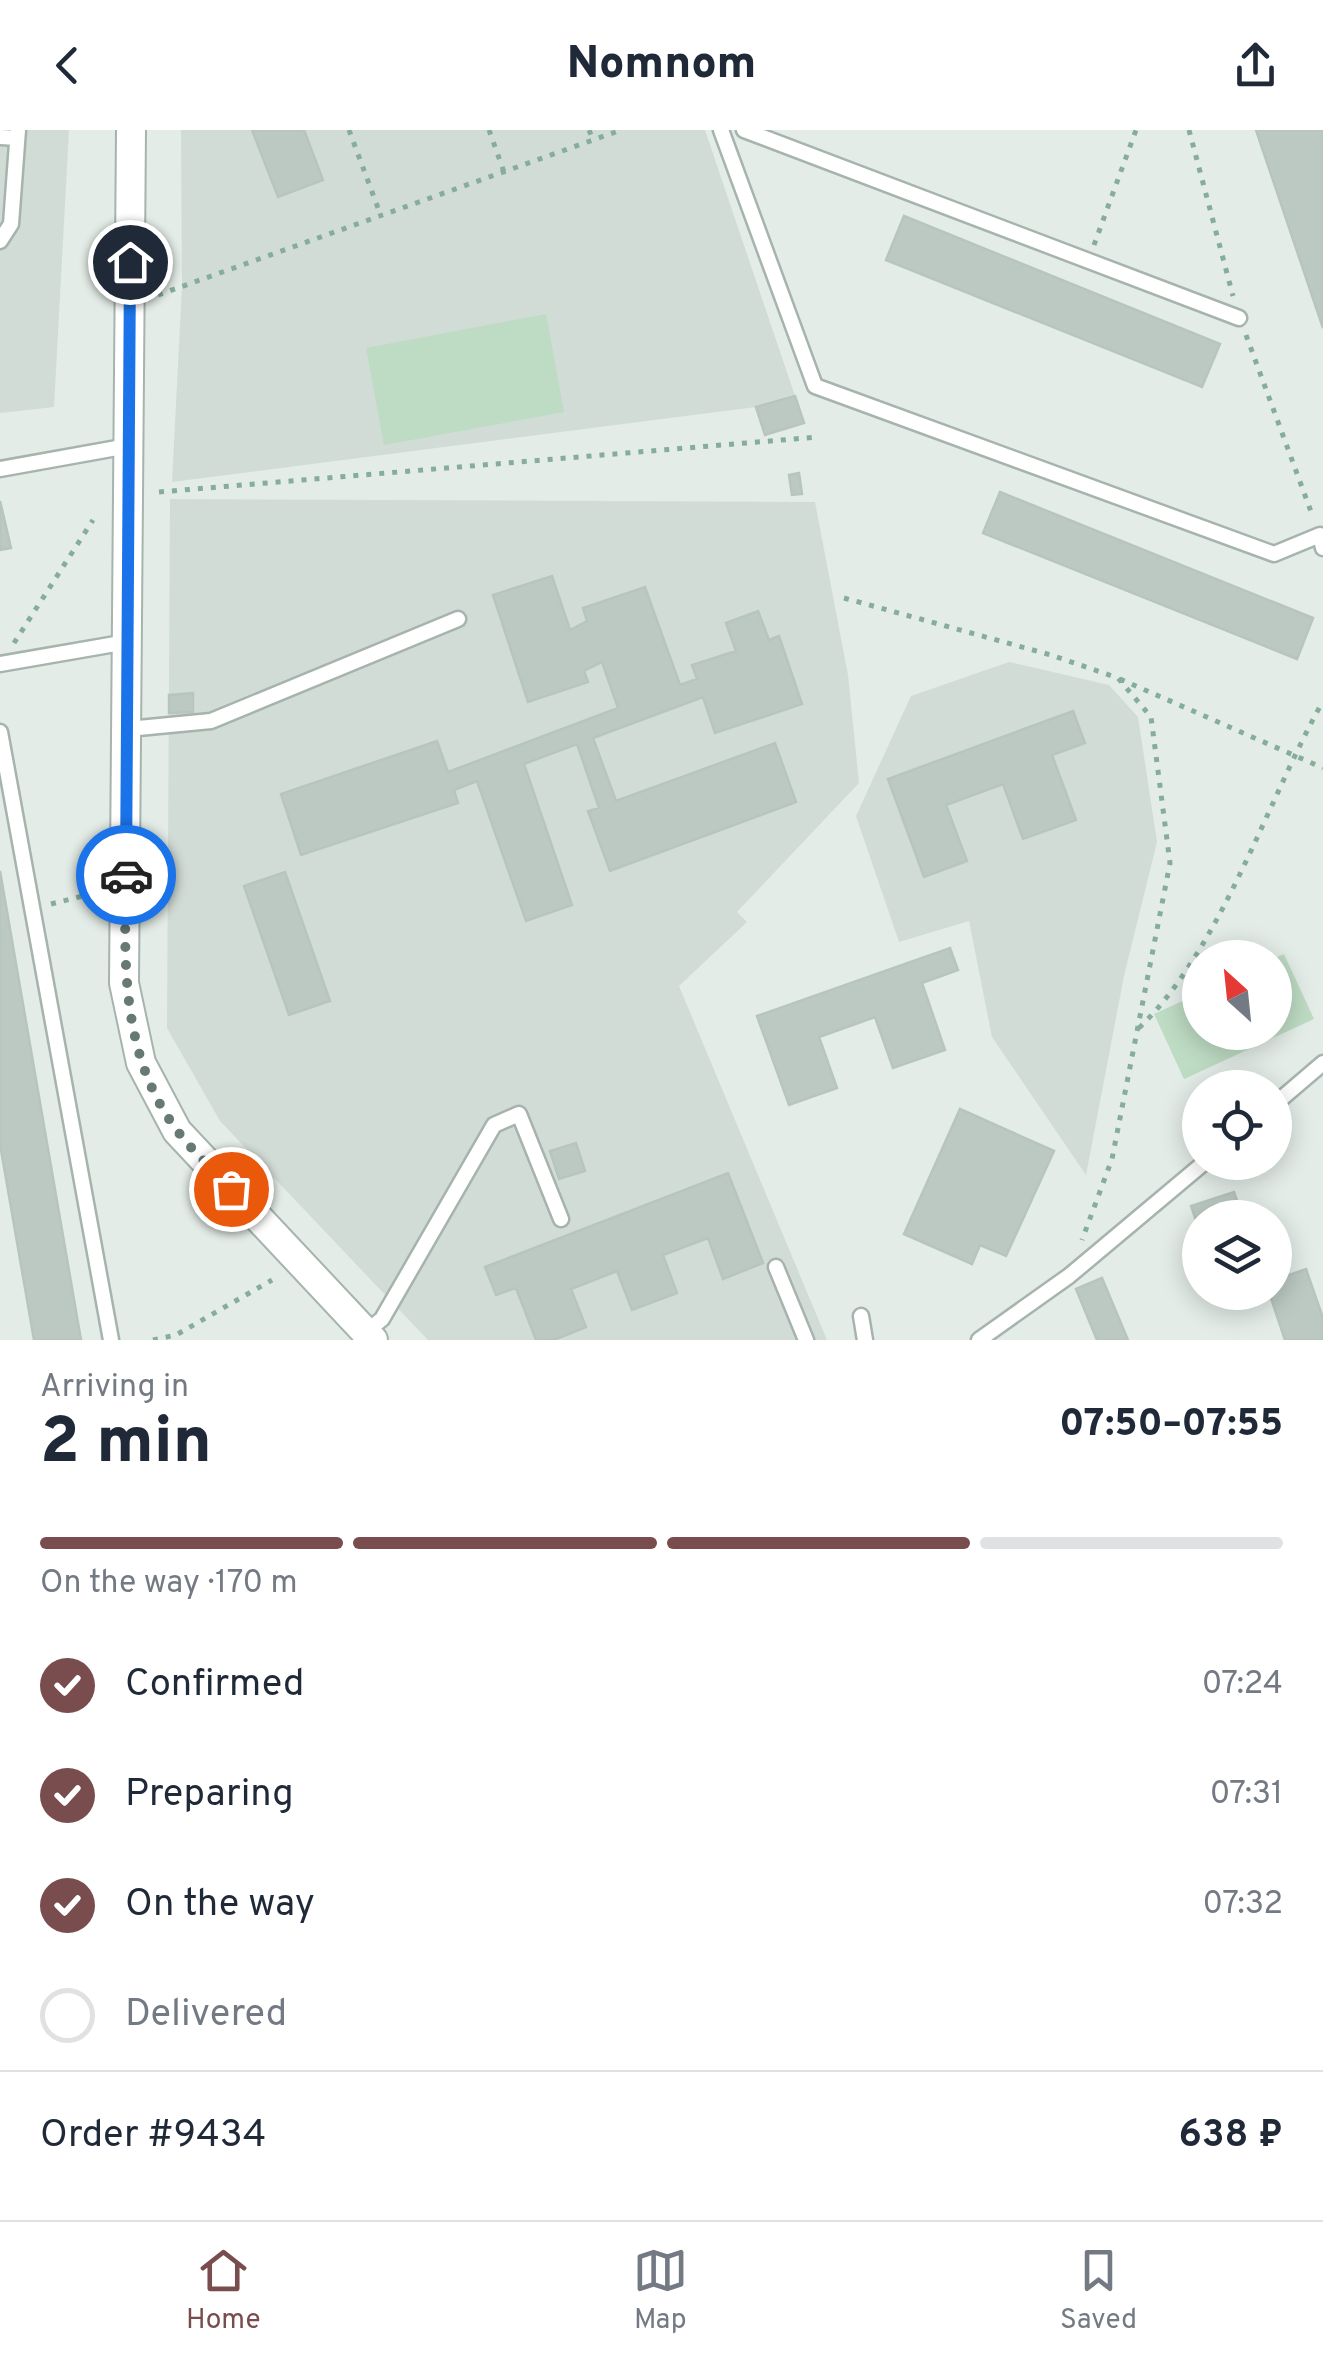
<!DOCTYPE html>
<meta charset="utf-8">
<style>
body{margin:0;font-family:Overpass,sans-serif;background:#f2f2f3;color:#1f2937;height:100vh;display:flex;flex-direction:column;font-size:38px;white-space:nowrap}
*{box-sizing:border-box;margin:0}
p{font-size:32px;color:#747a83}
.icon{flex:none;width:55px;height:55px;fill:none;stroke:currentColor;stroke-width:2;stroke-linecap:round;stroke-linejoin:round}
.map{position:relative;height:1210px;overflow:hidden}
.panel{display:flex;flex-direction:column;background:#fff;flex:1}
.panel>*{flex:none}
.needle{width:65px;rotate:333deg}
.tools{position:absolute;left:1182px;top:810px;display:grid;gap:20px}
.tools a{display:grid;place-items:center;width:110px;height:110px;border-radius:50%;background:#fff;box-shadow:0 5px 25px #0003;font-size:50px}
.pin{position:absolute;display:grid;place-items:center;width:85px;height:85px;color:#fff;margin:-42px;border:5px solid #fff;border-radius:50%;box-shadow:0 2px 10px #0007}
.courier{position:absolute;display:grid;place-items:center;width:100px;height:100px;margin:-50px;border:8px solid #1a73e8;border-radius:50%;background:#fff;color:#222;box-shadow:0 2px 12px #0007}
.head em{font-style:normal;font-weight:800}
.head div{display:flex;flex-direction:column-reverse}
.head{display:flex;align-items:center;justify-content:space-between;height:170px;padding:0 40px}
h1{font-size:65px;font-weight:800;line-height:75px}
.bar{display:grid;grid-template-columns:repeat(4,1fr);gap:15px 10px;align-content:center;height:120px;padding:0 40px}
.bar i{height:12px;border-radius:8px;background:#e0e1e3}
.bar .on{background:#794c4d}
.bar p{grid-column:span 4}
.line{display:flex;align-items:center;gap:25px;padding:0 40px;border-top:2px solid #e0e1e3}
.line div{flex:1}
ol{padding:0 40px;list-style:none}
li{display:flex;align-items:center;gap:30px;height:110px}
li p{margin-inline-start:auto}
li .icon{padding:10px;border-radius:50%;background:#794c4d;color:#fff;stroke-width:4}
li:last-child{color:#747a83}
li i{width:55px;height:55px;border:5px solid #e0e1e3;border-radius:50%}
header{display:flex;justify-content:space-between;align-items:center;height:130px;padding:0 40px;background:#fff;font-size:45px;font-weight:800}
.dock{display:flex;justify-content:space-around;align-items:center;height:140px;border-top:2px solid #e0e1e3;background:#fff;font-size:28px;color:#747a83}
.dock a{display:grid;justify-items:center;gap:5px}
.dock .on{color:#794c4d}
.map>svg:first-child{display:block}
.built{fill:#d2dcd6}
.green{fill:#bedbc3}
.building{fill:#bcc9c3;stroke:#b6c5bd;stroke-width:2.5}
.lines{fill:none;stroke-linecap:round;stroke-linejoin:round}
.lane-casing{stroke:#a6b4ad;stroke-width:19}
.street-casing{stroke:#a6b4ad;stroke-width:32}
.path{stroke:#86ad9c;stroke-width:5;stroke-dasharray:5 8;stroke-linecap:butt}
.lane{stroke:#fff;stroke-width:14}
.street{stroke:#fff;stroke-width:28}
.done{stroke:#677a72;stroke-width:10;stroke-dasharray:0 18}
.route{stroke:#1a73e8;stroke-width:12}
</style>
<header><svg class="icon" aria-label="back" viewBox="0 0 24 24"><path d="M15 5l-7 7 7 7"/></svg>Nomnom<svg class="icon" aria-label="share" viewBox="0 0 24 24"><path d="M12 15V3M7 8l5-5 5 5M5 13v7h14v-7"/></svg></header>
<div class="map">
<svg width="1323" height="1210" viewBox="0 0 1323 1210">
<rect width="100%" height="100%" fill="#e3ece7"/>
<!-- built -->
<path class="built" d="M0,0h69l-15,277 -54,6z
M181,0h524l90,266 -39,11 -584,75 10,-196z
M170,369l645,3 33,173 11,108 -122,129 10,10 -68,64 148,354h-399l-208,-219 -53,-93z
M1009,532l100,23 29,32 19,125 -33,134 -38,199 -94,-138 -23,-116 -70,21 -43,-126 55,-120z"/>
<!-- green -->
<path class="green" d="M546,184l18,98 -180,33 -18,-97z
M1284,824l30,65 -130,60 -30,-65 46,-21v39h75v-74z"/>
<!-- building -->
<path class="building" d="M252,0h52l19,50 -45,17z
M1256,0h67v198z
M904,86l316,128 -18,43 -316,-127z
M795,266l9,27 -39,12 -9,-28z
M799,343l3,21 -10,1 -3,-20z
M1000,362l313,126 -16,41 -314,-126z
M0,371l11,47 -11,2z
M552,446l18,54 17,-9 -4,-13 62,-21 35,98 17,-6 -5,-14 44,-14 -10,-28 32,-12 11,29 10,-4 23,68 -87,29 -12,-36 -110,41 23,63 159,-58 21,59 -186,69 -22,-60 11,-3 -22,-64 -53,20 48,141 -46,16 -49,-140 -23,9 4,13 -157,52 -20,-61 156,-53 11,31 170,-64 -16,-46 -18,9 4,11 -60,20 -35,-107z
M193,563v19l-24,1v-18z
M1073,581l12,32 -33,12 24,65 -53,19 -20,-55 -57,21 21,56 -43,16 -36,-98z
M0,741l81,469h-47l-34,-196z
M285,742l45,129 -41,14 -45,-129z
M950,818l8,22 -36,13 23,67 -52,18 -18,-51 -56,20 18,51 -48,17 -32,-89z
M960,979l94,42 -48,105 -26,-11 -8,19 -68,-30z
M576,1013l9,28 -26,8 -9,-28z
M728,1043l35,90 -40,16 -15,-41 -45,17 14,38 -45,17 -15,-39 -46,18 15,38 -32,13h-18l-20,-52 -20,7 -11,-28z
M1234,1062l9,26h-43v14l-9,-26z
M1306,1139l17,49v22h-38l-16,-48h6v-12z
M1102,1148l26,62h-31l-21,-51z"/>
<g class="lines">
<!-- lane casing -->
<g class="lane-casing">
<path id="lane" d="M721,0l94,256 459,168 46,-19 3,13
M744,0l495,188
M0,7l17,1
M0,111l11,-17 7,-94
M0,339l128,-23
M0,534l127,-22
M128,599l83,-8 247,-102
M0,602l111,608
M1275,974l48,-41
M776,1137l30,73
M861,1186l4,24
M366,1202l16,-13 112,-194 25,-11 42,105
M979,1210l90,-64 136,-114"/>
</g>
<!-- street casing -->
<g class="street-casing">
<path id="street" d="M131,0l-7,853 17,80 36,68 196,209"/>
</g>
<!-- path -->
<path class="path" d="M349,0l32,86
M489,0l15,42
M589,0l4,10
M1189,0l44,166
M1094,115l42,-115
M158,165l463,-165
M1246,205l67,182
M159,362l659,-55
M844,468l207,57 67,23 33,39 19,146 -58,296 -30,81
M14,513l79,-123
M1120,549l203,89
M51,774l36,-9
M1139,898c82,-79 127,-225 184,-327
M153,1210l23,-5 96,-55"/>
<!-- lane -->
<use href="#lane" class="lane"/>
<!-- street -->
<use href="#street" class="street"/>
</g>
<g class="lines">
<!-- done -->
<path class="done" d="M126,745c-2,89 -5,183 53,258 15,20 35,37 52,56"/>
<!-- route -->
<path class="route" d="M126,745l4,-613"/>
</g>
</svg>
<div class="tools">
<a><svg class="needle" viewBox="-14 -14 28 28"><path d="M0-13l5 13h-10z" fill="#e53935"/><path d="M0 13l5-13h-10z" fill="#747a83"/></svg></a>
<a><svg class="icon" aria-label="locate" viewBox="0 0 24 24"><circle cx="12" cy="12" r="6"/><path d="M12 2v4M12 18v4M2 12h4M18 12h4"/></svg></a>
<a><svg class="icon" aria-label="layers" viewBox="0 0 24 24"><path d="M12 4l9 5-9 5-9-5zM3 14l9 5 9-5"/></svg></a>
</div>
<div class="pin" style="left:231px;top:1059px;background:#ea580c"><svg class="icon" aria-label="bag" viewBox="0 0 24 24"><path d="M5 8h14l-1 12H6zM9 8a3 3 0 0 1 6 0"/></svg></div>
<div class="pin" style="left:130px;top:132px;background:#1f2937"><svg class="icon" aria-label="home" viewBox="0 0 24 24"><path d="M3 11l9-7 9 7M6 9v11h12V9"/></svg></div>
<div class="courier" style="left:126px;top:745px"><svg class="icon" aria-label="car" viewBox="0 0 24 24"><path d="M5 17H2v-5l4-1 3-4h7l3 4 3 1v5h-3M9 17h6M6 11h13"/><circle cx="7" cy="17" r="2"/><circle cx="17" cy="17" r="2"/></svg></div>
</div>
<section class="panel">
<div class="head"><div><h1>2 min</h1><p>Arriving in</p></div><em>07:50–07:55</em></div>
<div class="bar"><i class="on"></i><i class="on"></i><i class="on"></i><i></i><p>On the way · 170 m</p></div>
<ol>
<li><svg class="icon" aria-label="check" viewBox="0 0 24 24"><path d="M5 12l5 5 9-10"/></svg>Confirmed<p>07:24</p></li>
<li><svg class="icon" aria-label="check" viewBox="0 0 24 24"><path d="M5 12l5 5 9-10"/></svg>Preparing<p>07:31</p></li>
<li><svg class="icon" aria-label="check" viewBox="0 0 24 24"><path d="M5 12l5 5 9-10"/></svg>On the way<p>07:32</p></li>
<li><i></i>Delivered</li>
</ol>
<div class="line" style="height:130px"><div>Order #9434</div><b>638 ₽</b></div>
</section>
<nav class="dock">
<a class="on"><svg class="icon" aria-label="home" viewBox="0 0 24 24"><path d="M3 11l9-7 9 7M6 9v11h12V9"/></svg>Home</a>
<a><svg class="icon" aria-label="map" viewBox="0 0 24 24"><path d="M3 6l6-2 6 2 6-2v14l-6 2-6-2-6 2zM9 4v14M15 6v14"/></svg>Map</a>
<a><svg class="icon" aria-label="saved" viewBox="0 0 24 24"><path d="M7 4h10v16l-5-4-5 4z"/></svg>Saved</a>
</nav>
